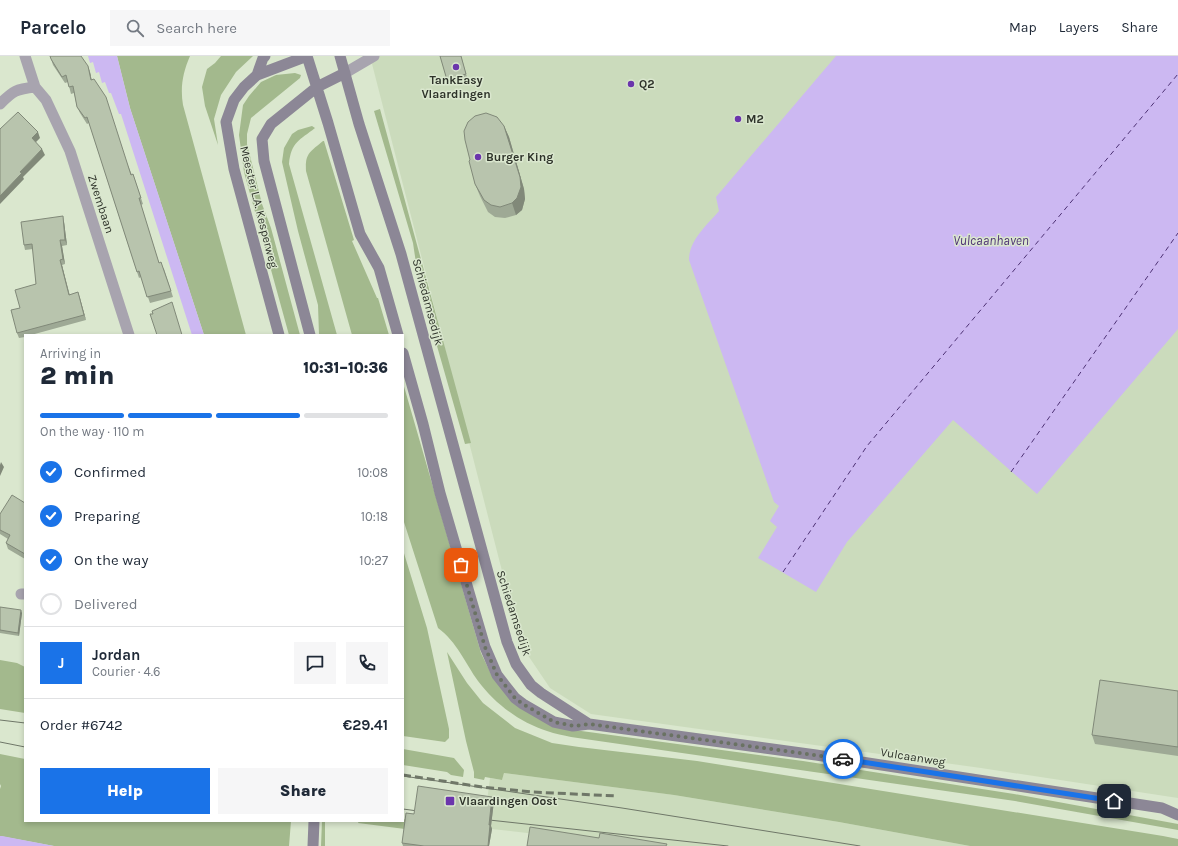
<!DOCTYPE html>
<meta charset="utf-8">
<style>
body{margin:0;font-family:Karla,sans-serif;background:#f6f6f7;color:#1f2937;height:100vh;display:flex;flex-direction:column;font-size:15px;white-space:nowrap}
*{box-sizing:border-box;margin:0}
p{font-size:13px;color:#747a83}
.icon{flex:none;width:22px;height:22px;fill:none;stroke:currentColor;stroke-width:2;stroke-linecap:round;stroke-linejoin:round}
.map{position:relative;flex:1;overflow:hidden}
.drawer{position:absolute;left:24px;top:278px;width:380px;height:488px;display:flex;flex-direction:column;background:#fff;border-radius:0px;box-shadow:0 2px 6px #0003}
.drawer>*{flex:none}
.pin{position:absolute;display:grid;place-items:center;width:34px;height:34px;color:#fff;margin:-17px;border-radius:8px;box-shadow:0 2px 6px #0006}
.courier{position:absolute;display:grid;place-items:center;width:40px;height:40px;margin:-20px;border:3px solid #1a73e8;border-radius:50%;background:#fff;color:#222;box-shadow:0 1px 5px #0007}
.overview em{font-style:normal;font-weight:800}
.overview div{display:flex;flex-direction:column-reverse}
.overview{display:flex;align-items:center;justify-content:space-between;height:68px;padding:0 16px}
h1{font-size:26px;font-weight:800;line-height:30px}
.bar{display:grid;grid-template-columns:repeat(4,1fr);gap:6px 4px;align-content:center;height:48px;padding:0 16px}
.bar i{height:5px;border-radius:3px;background:#e0e1e3}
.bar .current{background:#1a73e8}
.bar p{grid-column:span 4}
.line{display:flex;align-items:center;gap:10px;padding:0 16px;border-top:1px solid #e0e1e3}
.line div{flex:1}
.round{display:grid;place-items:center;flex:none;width:42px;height:42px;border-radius:0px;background:#f6f6f7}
ol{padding:0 16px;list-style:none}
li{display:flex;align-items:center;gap:12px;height:44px}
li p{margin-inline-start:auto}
li .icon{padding:4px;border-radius:50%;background:#1a73e8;color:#fff;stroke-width:4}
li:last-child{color:#747a83}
li i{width:22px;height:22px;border:2px solid #e0e1e3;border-radius:50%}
.cta{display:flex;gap:8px;margin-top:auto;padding:8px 16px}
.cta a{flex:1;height:46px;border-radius:0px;background:#1a73e8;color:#fff;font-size:16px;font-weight:800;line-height:46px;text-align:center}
.cta a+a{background:#f6f6f7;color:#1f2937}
header{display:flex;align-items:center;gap:24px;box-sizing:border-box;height:56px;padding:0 20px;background:#fff;border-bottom:1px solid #e0e1e3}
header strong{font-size:19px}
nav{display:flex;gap:22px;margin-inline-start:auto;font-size:14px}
.search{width:280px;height:36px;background:#f6f6f7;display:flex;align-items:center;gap:10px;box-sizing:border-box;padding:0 14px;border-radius:0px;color:#747a83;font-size:15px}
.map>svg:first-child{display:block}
.built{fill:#cbdbbc}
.green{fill:#a3b98d}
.water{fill:#ccb8f2}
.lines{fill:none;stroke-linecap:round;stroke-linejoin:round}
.ferry{stroke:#4d3174;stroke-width:1;stroke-dasharray:5 4;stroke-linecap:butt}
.minor{stroke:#a8a4af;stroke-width:11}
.secondary{stroke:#8c8796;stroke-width:11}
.tram{stroke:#6f7768;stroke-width:1}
.rail{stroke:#6f7768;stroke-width:3;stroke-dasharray:8 4;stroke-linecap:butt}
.wall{fill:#9ea995}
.shaded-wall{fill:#818979}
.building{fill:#b8c4ad;stroke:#818979}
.done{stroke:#6a7263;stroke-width:4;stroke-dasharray:0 7.2}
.route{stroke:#1a73e8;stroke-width:5}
.poi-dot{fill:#6b35ac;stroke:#dae7ce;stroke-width:1.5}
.labels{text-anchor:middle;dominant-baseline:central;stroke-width:3;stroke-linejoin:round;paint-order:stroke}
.poi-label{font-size:12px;font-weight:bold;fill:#2e332a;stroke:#dae7ce;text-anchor:start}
.street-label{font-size:12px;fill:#2e332a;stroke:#dae7ce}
.water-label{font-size:13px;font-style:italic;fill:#4d3174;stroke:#dae7ce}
</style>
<header>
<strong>Parcelo</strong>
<div class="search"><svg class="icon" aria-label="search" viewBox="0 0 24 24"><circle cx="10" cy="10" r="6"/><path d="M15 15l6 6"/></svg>Search here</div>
<nav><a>Map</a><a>Layers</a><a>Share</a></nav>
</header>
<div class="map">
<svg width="1178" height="790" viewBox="0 0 1178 790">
<rect width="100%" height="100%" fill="#dae7ce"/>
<!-- built -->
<path class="built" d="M370,0h808v742l-197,-30 -390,-54 -41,-26 -29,-43z
M504,717l170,22 165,27 131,24h-332l-146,-17 -7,-12 5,-39 12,2z"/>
<!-- green -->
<path class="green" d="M117,0h73c-7,16 -10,31 -7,49l63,230h-42l-74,-227z
M221,0h32l-17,16 -15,23 -7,24 4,26 -13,-39 -3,-19 5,-18 8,-6z
M295,17l6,2 -1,3 -49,40 -4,16v10l15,60 9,24 29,107h-11l-45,-163 -5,-37 4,-30 6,-9 12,-14 15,-7z
M380,53l91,334 -6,1 -46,-161 -6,-40 -39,-132z
M312,70l3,2c-15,12 -24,14 -26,36l48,171h-18l-1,-30 -20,-74 -16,-69 2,-14 8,-14 6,-4z
M323,85h1l30,99 -2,1 25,57h1l11,37h-37l-46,-164c-1,-18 4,-19 17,-30z
M403,327l78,270 11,23 19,23 63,31 229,31 211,33 164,30v6l-163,-29 -444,-64c-7,-2 -16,-3 -24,-6 -26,-8 -52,-27 -69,-50 -13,-18 -21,-39 -40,-53l-35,-109z
M403,494l24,78 22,101v9l-4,4 -42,-6z
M447,596l20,31 16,20 32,25 37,15 27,4 118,14 466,75 15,3v7h-208l-131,-24 -165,-27 -170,-22 -2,7 -17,-3 -1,3 -10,-2v-6l-8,-31z
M0,604l17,3 8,4v46l-25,-4z
M403,693l51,9 10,12 -1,7 -12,-2 -4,-3 -44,-7z
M0,698l25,5v62h266l-2,25h-235l-54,-10v-47l1,-3 -1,-2z
M403,763l4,1 -2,9 -47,-6 1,-2h44z
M322,765h3v25h-4z"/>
<!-- water -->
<path class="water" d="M88,0h29l13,52 74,227h-12l-71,-221h-2l-8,-21h-2l-4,-11 -3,1 -3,-11 -3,1 -3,-11 -3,1z
M836,0h342v273l-141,165 -84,-74 -106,122 -31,50 -58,-34 19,-31 -7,-6 9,-15 -5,-4 -85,-242c0,-20 18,-35 30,-49l-3,-14z
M0,780h2l52,10h-54z"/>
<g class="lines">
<!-- ferry -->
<path class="ferry" d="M1011,416l167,-239
M783,516l84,-126 311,-372"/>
<!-- minor -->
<path class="minor" d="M25,0l10,31
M345,17l29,-17
M0,48c13,-13 16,-15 35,-17l11,13 24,51 59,184
M21,538h4"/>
<!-- secondary -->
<path class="secondary" d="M307,0l21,67 32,111 19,34 19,67
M340,0l19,68 42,130 106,388 9,22 15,21 10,8 48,31
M257,19l6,-17 2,-2
M279,279l-45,-166 -8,-47 8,-22 10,-13 13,-12 50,-19
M310,279l-46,-174 -2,-22 9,-15 46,-37 28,-14
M403,297l20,71 17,69 38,130 7,24 12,28 18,23 8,6 31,18 19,4 16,-2 227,31 346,53 16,7
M313,790l1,-25"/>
<!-- tram -->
<path class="tram" d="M0,664l25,3
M0,686l25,5
M403,720l219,32 238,38
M403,753l22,3
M480,763l248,27"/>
<!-- rail -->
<path class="rail" d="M403,719l79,12 50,5 85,4"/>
</g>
<!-- wall -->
<path class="wall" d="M440,0h21l6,21 -19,6z
M51,3l39,13 1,7 41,96 1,-1 10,30 -2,1 18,58 5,6 9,28 -23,6 -9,-26 -2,1 -2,-6 -48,-149 -2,1 -7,-11 -3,-6 -3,-14 -3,1 -3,-12 -3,1 -12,-18z
M504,70l5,11 15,52 1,10 -3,11 -6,5 -11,3 -10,-1 -7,-5 -8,-16 -5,-12 -5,-24z
M64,166l3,23 -5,1 3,18 -3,1 7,30 9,-3 8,28 -55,15h-6v2l-6,1 -2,-5 3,-25 16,-24 -3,-35 -8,1 -1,-5z
M25,447v56l-17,-10 -2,-6 2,-4 -8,-5v-20z
M0,551l22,6 -3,23 -19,-3z
M1178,635v65l-83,-12 -3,-9z
M492,741l2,4 -3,25 1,3 -3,17h-86l-1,-3 12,-29z"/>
<!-- shaded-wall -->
<path class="shaded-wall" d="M88,10l2,6 3,14 -2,-6z
M504,70l5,11 15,52 1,10 -3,11 -6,5 -4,-12z
M38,76l2,6 -6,6 -2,-6z
M42,93l3,6 -22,22 1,2 -24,25v-8l20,-24z
M63,160l1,6 3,23 -2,-5z
M60,184l2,6 3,18 -2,-5z
M60,204l2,5 9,35 -2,-5z
M78,236l2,6 6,22 -2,-5z
M1,406l3,5 -4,9v-11z
M21,554l1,3 -3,23 -1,-3z
M492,741l2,4 -3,25 1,3 -3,17h-1l1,-21z"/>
<!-- building -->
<path class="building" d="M50,0h31l7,10 3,14 3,-1 12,18 25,78 2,-1 8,24h-2l20,65 2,-1 10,29 -24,6 -8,-26 -2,1 -50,-155 -2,1 -8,-11 -4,-21 -4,1 -3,-12 -4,2 -11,-18z
M440,0h21l5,18 -19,6z
M18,56l20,20 -6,6 10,11 -22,23 2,1 -22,23v-67z
M486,57l11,4 7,9 16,51 1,10 -4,11 -5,5 -12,4 -9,-2 -7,-5 -9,-16 -6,-23 1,-1 -5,-20 -1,-9 4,-9 7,-6z
M63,160l2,24h-5l3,19 -3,1 9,35 9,-3 6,23 -67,18 -6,-23 9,-2 -5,-18 21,-6 -4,-40 -8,1 -3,-23z
M172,246l10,33h-25l-7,-21h3l-1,-3z
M12,439l13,8v51l-19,-11 4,-8 -10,-5v-16z
M0,551l21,3 -3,23 -18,-3z
M1100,624l78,11v56l-86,-12z
M418,730l74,11 -3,28h1l-2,21h-64l-22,-3 4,-30 8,1z
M530,771l69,11 1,-5 67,11 -1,2h-139z"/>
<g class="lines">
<!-- done -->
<path class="done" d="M461,509l24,82 12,28 18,23 8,6 31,18 20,4 15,-2 29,4 225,31"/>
<!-- route -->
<path class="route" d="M843,703l271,42"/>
</g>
<!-- markers -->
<g class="poi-dot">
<circle cx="456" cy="11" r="4"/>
<circle cx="631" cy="28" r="4"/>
<circle cx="738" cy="63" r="4"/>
<circle cx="478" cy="101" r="4"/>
<rect x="445" y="740" width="10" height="10" rx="2"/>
</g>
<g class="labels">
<!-- poi labels -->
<g class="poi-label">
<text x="456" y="24" text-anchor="middle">TankEasy<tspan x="456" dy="14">Vlaardingen</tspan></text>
<text x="639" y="28">Q2</text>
<text x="746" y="63">M2</text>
<text x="486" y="101">Burger King</text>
<text x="459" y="745">Vlaardingen Oost</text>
</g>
<!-- street labels -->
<g class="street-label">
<text transform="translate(101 148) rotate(72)">Zwembaan</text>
<text transform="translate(259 151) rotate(76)">Meester L.A. Kesperweg</text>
<text transform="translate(428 246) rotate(75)">Schiedamsedijk</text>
<text transform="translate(514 557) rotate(72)">Schiedamsedijk</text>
<text transform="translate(913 701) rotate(9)">Vulcaanweg</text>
</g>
<!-- water labels -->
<g class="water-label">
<text x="991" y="184">Vulcaanhaven</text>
</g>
</g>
</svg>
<div class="pin" style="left:461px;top:509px;background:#ea580c"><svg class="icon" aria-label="bag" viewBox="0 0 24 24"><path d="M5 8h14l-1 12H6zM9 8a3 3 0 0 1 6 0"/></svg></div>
<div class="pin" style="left:1114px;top:745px;background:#1f2937"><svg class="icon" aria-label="home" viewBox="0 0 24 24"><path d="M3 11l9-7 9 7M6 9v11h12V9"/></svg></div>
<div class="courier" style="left:843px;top:703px"><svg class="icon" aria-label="car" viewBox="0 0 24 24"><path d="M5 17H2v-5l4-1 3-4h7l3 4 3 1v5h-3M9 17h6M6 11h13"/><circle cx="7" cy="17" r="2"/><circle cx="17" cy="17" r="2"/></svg></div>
<section class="drawer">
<div class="overview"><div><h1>2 min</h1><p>Arriving in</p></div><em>10:31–10:36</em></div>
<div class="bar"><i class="current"></i><i class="current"></i><i class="current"></i><i></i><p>On the way · 110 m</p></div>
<ol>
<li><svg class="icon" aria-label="check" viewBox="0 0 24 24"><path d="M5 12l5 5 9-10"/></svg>Confirmed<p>10:08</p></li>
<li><svg class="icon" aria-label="check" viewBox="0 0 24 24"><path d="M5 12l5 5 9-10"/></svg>Preparing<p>10:18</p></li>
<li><svg class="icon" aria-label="check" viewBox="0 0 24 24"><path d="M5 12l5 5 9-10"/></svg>On the way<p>10:27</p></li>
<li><i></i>Delivered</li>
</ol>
<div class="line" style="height:72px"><b class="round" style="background:#1a73e8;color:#fff">J</b><div><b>Jordan</b><p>Courier · 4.6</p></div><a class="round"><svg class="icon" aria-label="chat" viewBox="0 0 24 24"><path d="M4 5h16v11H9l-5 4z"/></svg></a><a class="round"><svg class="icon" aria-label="phone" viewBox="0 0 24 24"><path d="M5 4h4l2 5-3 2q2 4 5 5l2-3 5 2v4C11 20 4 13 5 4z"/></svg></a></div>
<div class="line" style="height:52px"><div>Order #6742</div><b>€29.41</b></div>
<div class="cta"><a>Help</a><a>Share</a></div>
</section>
</div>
